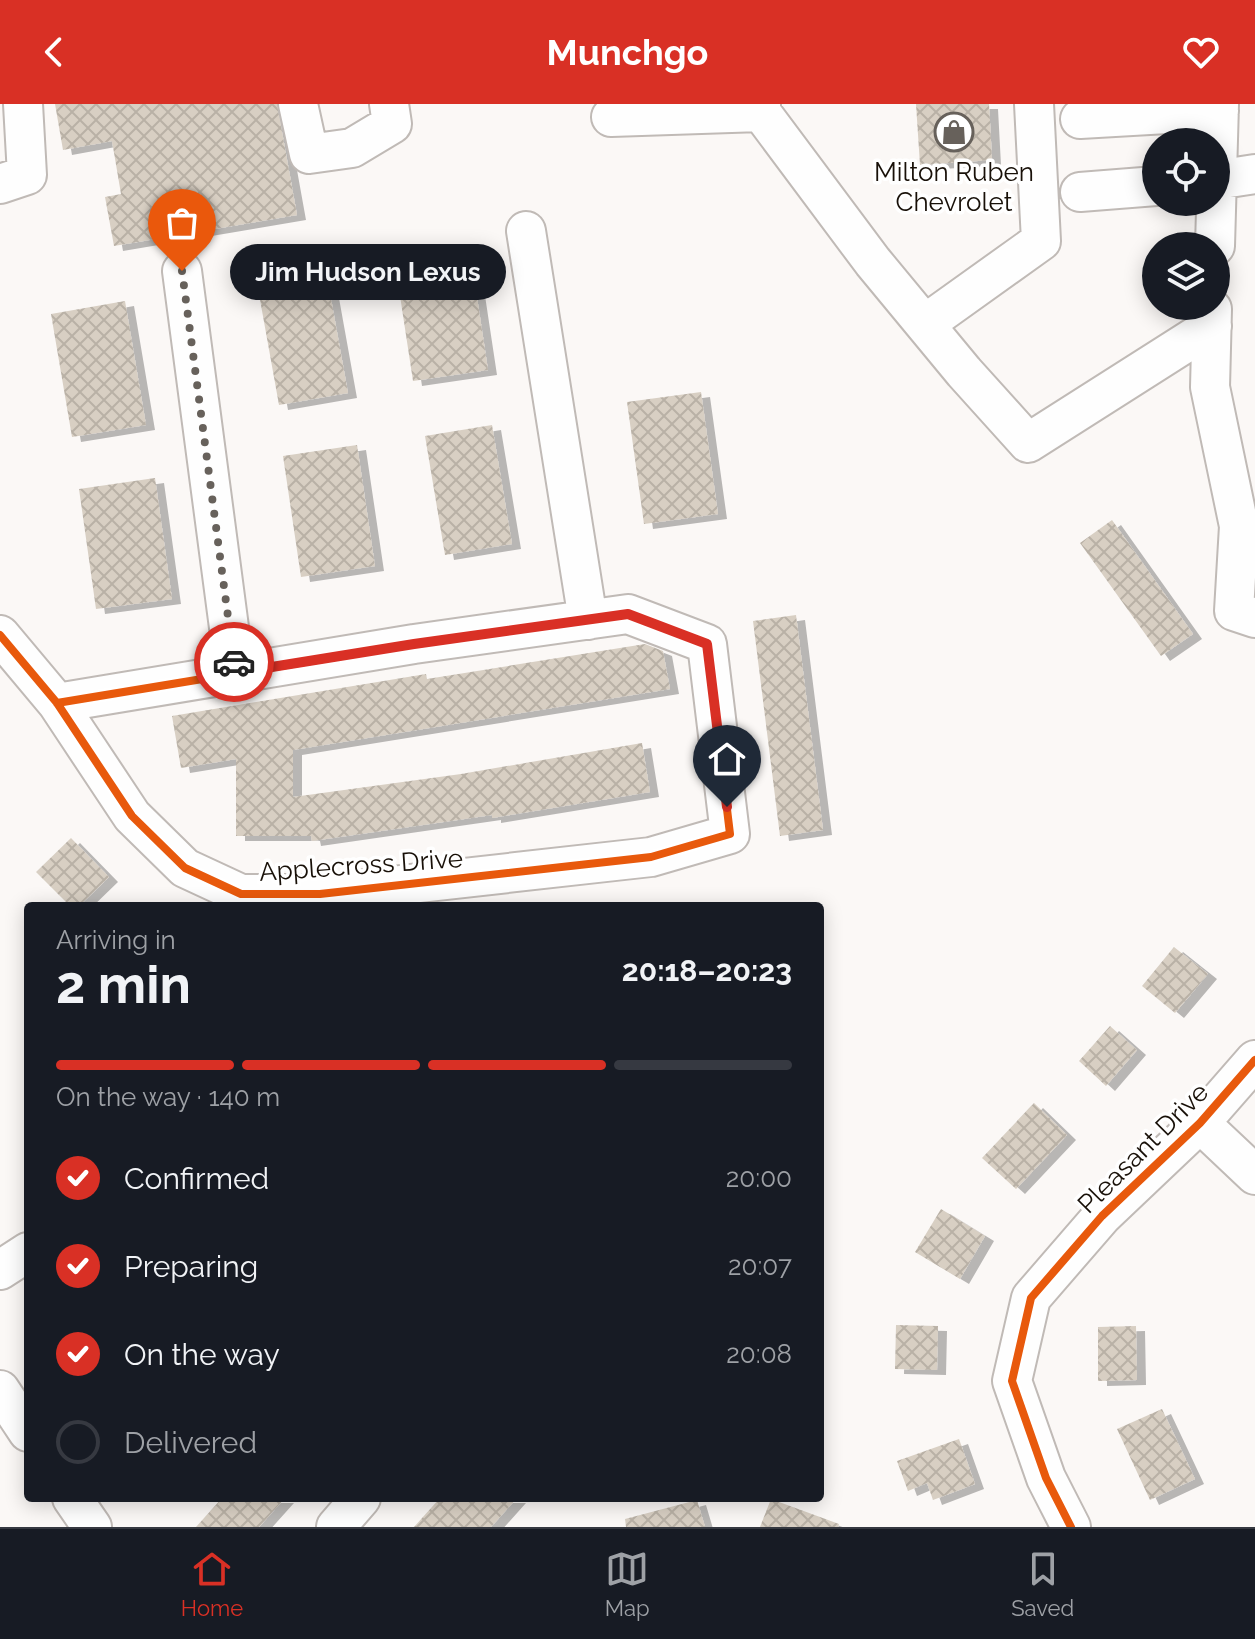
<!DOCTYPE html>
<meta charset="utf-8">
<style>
body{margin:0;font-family:Raleway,sans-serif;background:#20242c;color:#f1f3f6;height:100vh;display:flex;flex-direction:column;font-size:30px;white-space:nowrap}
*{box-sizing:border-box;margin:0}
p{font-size:26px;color:#9ea1a6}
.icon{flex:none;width:44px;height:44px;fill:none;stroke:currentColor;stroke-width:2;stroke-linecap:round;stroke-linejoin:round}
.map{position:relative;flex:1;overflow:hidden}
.details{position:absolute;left:24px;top:798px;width:800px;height:600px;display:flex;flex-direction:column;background:#171b24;border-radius:8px;box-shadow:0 4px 20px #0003}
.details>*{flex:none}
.fabs{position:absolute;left:1142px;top:24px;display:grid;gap:16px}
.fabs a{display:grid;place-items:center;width:88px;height:88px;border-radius:50%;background:#171b24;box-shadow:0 4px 20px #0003;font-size:40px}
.pin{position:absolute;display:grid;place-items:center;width:68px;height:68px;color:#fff;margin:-82px -34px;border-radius:50% 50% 50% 0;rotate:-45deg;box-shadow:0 0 8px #0007}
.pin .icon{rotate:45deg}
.courier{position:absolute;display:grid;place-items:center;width:80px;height:80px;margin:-40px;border:6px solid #d93025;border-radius:50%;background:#fff;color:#222;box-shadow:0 2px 10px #0007}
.bubble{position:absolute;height:56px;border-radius:28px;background:#171b24;box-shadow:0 4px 20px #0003;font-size:26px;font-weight:700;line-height:56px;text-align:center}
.overview em{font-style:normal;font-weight:700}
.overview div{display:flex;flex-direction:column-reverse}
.overview{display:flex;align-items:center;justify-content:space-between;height:136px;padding:0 32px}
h1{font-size:52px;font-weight:700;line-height:60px}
.bar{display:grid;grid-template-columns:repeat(4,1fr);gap:12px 8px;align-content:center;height:96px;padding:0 32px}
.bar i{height:10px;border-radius:6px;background:#363941}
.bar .selected{background:#d93025}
.bar p{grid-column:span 4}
ol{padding:0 32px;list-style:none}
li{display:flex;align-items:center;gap:24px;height:88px}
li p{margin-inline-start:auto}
li .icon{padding:8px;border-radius:50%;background:#d93025;color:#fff;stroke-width:4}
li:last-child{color:#9ea1a6}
li i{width:44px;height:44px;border:4px solid #363941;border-radius:50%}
header{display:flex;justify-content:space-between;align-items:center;height:104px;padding:0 32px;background:#d93025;color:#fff;font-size:36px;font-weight:700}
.dock{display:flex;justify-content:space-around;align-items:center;height:112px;border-top:2px solid #363941;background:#171b24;font-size:22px;color:#9ea1a6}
.dock a{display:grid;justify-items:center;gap:4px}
.dock .selected{color:#d93025}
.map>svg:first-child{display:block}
.building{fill:url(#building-cross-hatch);filter:url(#shadow)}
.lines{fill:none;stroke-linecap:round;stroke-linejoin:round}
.minor-casing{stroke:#c0bab6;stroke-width:42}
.minor{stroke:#fefefe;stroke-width:38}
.cycleway-casing{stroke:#fff;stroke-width:13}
.cycleway{stroke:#e8590c;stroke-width:8}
.done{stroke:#67615b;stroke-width:8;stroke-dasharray:0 14.4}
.route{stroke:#d93025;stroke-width:10}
.labels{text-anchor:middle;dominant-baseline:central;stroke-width:7;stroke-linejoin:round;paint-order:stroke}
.poi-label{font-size:26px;fill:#181008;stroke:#fff}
.street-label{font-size:26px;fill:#181008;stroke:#fff}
</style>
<header><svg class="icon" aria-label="back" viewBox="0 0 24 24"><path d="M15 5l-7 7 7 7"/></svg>Munchgo<svg class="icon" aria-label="heart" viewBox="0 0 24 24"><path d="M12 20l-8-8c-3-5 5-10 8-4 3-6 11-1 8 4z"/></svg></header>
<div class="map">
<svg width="1255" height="1423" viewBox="0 0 1255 1423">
<defs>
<pattern id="building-cross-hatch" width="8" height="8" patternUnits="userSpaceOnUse" patternTransform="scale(2)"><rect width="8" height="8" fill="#d8cfc3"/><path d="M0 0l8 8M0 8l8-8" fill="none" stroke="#b9b1a6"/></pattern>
<filter id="shadow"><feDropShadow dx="9" dy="5" stdDeviation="0" flood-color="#0004"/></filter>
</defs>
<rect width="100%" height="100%" fill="#fbf8f6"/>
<!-- building -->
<path class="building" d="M55,0h222l20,111 -183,31 -9,-49 16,-3 -9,-53 -49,9z
M916,0h73l3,56 -72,5z
M470,147l18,119 -75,11 -18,-118z
M326,167l22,122 -69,12 -22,-122z
M125,197l21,124 -74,12 -21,-123z
M701,288l17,122 -74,10 -17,-122z
M492,321l20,119 -67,11 -20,-119z
M357,341l18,121 -74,11 -18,-121z
M155,374l17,121 -76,10 -17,-120z
M1112,416l81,114 -32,22 -81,-113z
M796,511l27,215 -43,6 -27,-215z
M645,540l18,7 7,38 -377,61v47l168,-23 181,-31 8,49 -158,26v-3l-180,26 -1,-5h-75v-77l-55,9 -9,-52 254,-42 1,5z
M71,734l38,39 -30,29h-9l-34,-34z
M1174,843l34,27 -33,39 -33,-27z
M1110,922l27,24 -31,36 -27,-25z
M1034,999l33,32 -51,54 -34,-31z
M941,1105l44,27 -25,43 -45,-27z
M896,1221l42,1 -1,44 -42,-1z
M1136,1222l1,54 -39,1v-54z
M1162,1305l33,70 -45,21 -33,-71z
M959,1335l16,45 -42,16 -6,-17 -19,8 -11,-30z
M222,1394h63l-26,29h-63z
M440,1394h77l-26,29h-77z
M771,1395l68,25 -1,3h-78z
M697,1396l8,27h-79l-1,-8z"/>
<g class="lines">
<!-- minor casing -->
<g class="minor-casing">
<path id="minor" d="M298,0l11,50 43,-6 40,-24 -3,-20
M761,0v8l112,150 91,110 64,71 184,-117
M611,13l150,-5
M1080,15l139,-8
M1216,76l39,-6
M0,80l27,-9 -4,-71
M1080,88l76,-6
M526,127l62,389
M1215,142l4,-142
M182,167l53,402
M1212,205l-2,78 29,139 -5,85 21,7
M925,220l116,-83 -7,-137
M0,531l57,68 75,113 53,52 56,26h79l331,-37 79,-23 -23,-190 -79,-30 -214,30 -357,59
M1200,1019l55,52
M0,1166l28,-18
M0,1286l28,42
M72,1394l20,29
M336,1423l25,-29
M1071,1423l-25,-49 -34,-97 19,-83 71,-82 98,-93 55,-63"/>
</g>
<!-- minor -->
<use href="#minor" class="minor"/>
<!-- cycleway casing -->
<g class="cycleway-casing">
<path id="cycleway" d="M0,531l57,68 75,113 53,52 56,26h79l331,-37 79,-23 -23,-190 -79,-30 -214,30 -357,59
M1071,1423l-25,-49 -34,-97 19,-83 71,-82 98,-93 55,-63"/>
</g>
<!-- cycleway -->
<use href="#cycleway" class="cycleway"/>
</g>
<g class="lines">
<!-- done -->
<path class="done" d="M182,167l52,391"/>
<!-- route -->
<path class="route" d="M234,558l1,11 179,-29 214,-30 79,30 20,163"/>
</g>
<!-- icons -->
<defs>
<g id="shop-ring" transform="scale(2)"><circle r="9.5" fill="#fff" stroke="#67615b" stroke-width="1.5"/><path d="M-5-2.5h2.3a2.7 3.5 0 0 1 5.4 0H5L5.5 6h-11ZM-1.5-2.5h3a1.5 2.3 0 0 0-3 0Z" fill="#67615b"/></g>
</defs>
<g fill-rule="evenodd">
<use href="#shop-ring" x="954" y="28"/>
</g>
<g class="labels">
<!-- poi labels -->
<g class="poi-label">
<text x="954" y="68">Milton Ruben<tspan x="954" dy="30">Chevrolet</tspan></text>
</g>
<!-- street labels -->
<g class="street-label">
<text transform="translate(361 761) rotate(-4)">Applecross Drive</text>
<text transform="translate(1143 1044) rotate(-45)">Pleasant Drive</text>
</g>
</g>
</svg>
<div class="fabs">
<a><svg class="icon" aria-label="locate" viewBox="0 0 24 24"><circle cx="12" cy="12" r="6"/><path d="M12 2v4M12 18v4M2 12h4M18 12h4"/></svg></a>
<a><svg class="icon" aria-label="layers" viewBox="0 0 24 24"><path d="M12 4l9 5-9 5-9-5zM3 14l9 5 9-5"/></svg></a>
</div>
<div class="pin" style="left:182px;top:167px;background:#ea580c"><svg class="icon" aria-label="bag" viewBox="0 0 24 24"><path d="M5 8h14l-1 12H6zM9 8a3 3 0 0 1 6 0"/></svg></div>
<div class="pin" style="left:727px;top:703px;background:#1f2937"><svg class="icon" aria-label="home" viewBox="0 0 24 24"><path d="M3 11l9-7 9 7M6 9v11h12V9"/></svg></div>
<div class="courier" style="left:234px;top:558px"><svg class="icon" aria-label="car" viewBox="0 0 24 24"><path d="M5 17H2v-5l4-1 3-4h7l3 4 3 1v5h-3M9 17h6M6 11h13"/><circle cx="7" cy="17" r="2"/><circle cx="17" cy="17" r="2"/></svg></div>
<div class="bubble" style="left:230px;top:140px;width:276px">Jim Hudson Lexus</div>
<section class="details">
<div class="overview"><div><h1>2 min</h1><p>Arriving in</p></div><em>20:18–20:23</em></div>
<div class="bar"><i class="selected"></i><i class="selected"></i><i class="selected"></i><i></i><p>On the way · 140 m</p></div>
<ol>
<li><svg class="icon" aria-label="check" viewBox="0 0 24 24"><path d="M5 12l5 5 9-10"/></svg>Confirmed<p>20:00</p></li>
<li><svg class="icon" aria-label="check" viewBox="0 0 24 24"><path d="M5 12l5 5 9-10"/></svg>Preparing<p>20:07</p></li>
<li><svg class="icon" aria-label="check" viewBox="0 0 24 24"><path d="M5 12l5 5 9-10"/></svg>On the way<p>20:08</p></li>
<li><i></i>Delivered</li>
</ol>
</section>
</div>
<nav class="dock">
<a class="selected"><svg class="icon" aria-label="home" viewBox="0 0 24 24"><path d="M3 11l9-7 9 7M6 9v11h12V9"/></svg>Home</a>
<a><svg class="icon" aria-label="map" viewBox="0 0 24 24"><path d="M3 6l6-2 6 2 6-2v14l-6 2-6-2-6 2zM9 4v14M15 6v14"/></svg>Map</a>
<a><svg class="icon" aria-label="saved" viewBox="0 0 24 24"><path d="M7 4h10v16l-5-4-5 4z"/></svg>Saved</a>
</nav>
